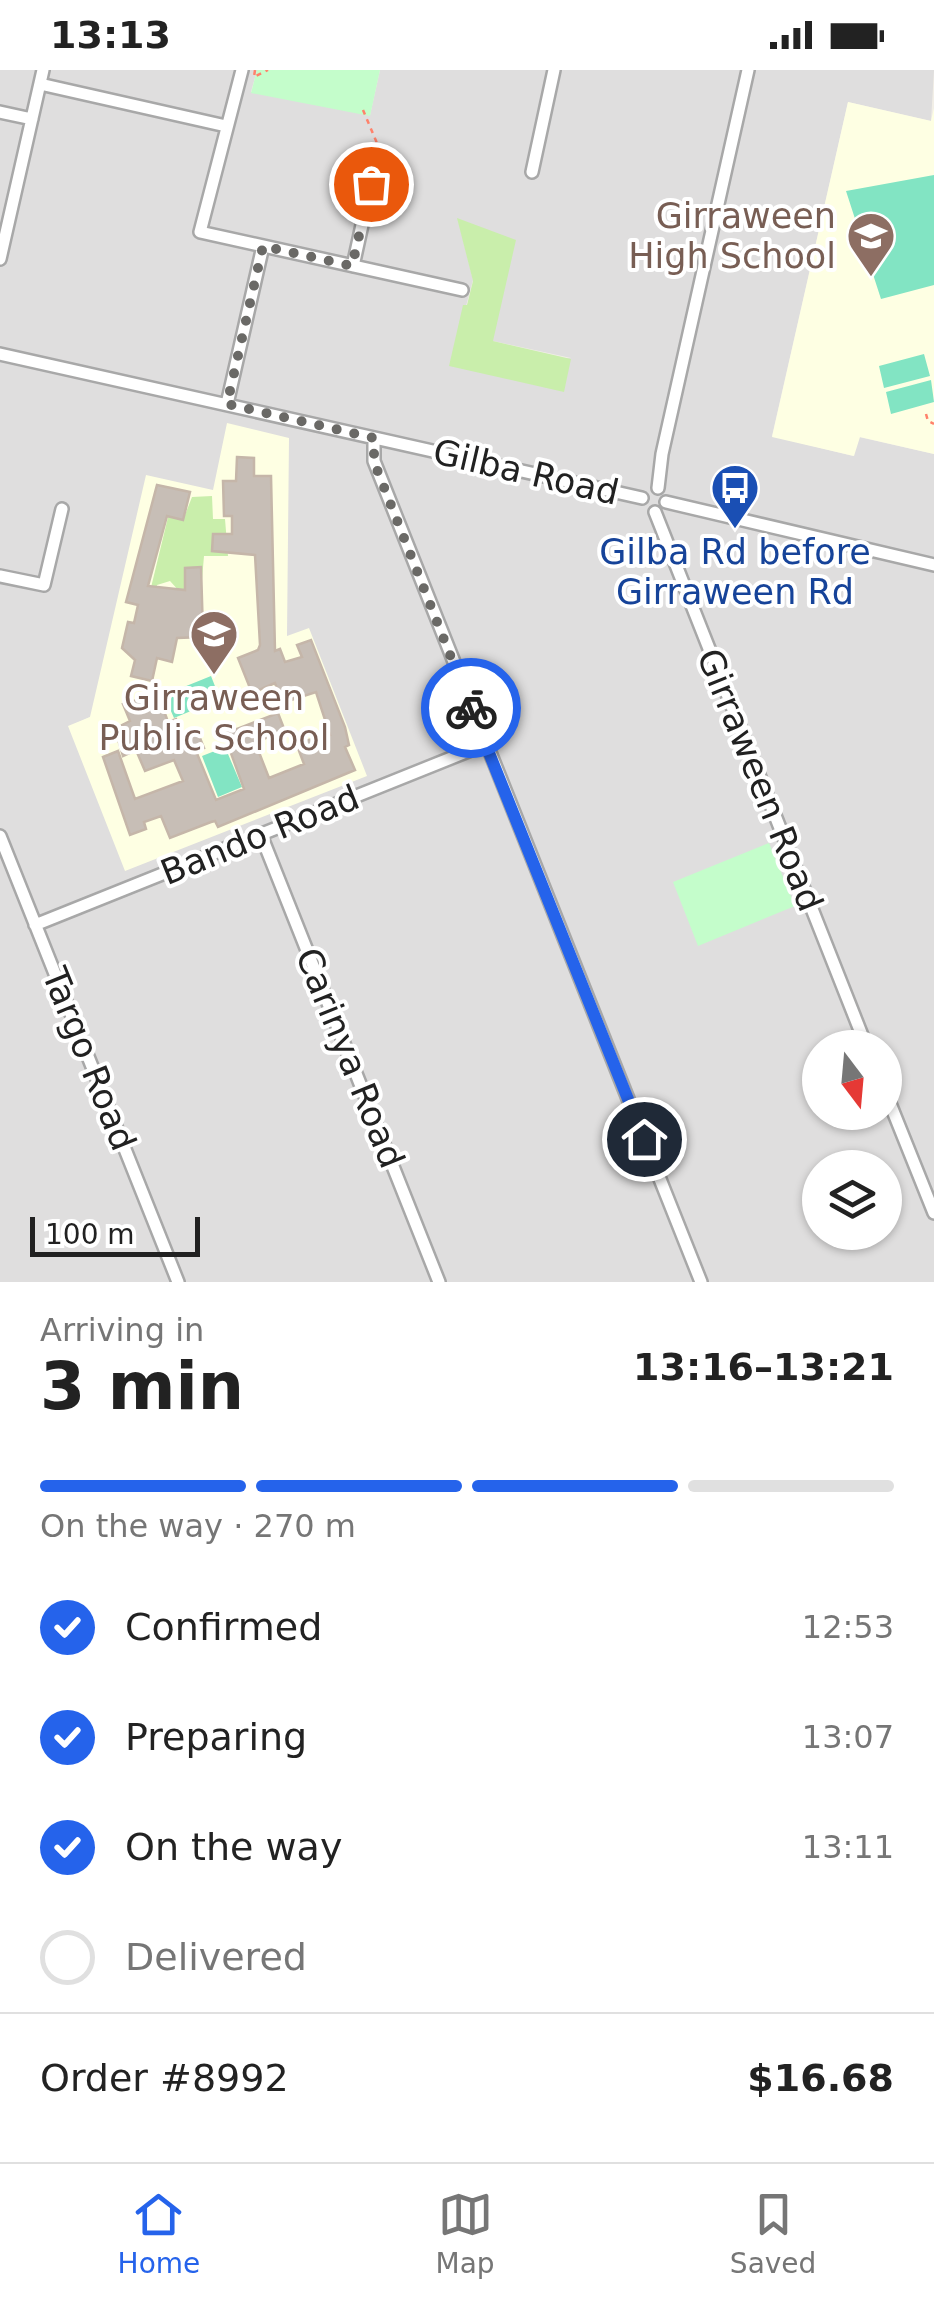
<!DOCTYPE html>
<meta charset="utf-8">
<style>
body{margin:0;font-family:"DejaVu Sans",sans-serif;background:#f6f6f6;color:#222;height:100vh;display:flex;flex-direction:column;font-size:38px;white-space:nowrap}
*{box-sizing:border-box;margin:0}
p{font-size:32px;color:#767676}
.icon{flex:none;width:55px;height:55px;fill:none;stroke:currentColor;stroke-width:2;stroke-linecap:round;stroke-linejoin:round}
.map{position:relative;height:1212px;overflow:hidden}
.panel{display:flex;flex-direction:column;background:#fff;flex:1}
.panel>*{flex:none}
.needle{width:65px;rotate:164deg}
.buttons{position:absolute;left:802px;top:960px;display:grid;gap:20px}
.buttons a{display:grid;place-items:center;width:100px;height:100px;border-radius:50%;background:#fff;box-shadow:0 2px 8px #0004;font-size:50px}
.scale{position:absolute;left:30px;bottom:25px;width:170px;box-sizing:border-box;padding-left:10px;border:5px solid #212121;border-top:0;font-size:28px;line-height:35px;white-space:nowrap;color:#212121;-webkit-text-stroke:8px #fff;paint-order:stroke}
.pin{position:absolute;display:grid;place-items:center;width:85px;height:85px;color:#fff;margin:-42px;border:5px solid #fff;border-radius:50%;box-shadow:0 2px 10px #0007}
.courier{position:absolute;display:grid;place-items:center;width:100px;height:100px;margin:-50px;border:8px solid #2563eb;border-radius:50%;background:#fff;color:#222;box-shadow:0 2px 12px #0007}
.overview em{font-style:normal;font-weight:700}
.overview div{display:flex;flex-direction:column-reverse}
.overview{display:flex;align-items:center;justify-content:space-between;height:170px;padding:0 40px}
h1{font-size:65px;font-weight:700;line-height:75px}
.bar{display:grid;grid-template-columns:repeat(4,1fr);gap:15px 10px;align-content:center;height:120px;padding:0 40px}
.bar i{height:12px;border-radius:8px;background:#e0e0e0}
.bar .on{background:#2563eb}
.bar p{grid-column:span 4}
.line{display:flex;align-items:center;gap:25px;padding:0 40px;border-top:2px solid #e0e0e0}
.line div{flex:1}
ol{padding:0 40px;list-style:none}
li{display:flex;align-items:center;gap:30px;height:110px}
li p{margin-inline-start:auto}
li .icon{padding:10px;border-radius:50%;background:#2563eb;color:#fff;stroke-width:4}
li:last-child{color:#767676}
li i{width:55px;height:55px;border:5px solid #e0e0e0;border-radius:50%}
.status{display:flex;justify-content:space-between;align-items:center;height:70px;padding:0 50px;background:#fff;direction:ltr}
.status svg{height:28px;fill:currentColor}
.tab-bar{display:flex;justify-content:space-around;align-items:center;height:140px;border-top:2px solid #e0e0e0;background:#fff;font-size:28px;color:#767676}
.tab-bar a{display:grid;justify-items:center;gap:5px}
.tab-bar .on{color:#2563eb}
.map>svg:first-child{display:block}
.residential{fill:#dfdede;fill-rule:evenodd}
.education{fill:#feffe3}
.grass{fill:#c9eeab}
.park{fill:#c4fdcb}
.pitch{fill:#82e4c3}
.building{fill:#c7beb6;stroke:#c5b6a9;stroke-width:2.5}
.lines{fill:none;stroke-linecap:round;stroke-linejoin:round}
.minor-casing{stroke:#a8a8a8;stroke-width:16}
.path{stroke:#ff826b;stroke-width:2.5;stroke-dasharray:5 5;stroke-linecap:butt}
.minor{stroke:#fff;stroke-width:11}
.done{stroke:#6a6966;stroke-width:10;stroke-dasharray:0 18}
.route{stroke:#2563eb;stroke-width:12}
.labels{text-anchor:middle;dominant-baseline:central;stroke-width:8;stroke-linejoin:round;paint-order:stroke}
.education-label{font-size:35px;fill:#785e54;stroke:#fff;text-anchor:end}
.street-label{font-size:35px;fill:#212121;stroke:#fff}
.transit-label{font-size:35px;fill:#164399;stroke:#fff}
</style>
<div class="status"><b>13:13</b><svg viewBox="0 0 49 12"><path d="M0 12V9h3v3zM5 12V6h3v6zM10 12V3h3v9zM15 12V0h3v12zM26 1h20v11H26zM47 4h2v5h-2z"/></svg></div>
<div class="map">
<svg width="934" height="1212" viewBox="0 0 934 1212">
<rect width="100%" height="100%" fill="#f2efe7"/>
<!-- residential -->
<path class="residential" d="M0,0h257l-6,22 119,23 10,-45h554l-3,51 -83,-19 -76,334 81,20 6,-19 75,17v828h-934zM458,149l35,122 78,17 -121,8 23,-86zM214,420l73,147 22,-8 -241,98 22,-10zM820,978h65v64h-65zM820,1098h65v64h-65z"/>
<!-- education -->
<path class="education" d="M848,32l83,19 3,-13v346l-74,-17 -6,19 -82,-19z
M227,353l62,15 -2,198 22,-8 58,148 -242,95 -57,-145 22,-9 56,-242 67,15z"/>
<!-- grass -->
<path class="grass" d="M457,148l59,22 -23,101 78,18 -7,33 -115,-26 14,-61h4l6,-24z
M212,426l1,23h12l3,37h-24l-4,47 -20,-11 -10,-11 -13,4 -2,22 -8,-3 23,-95 10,2 -2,8 5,1 9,-23z"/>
<!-- park -->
<path class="park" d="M257,0h123l-10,46 -119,-23z
M769,773l26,63 -97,40 -25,-64z"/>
<!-- pitch -->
<path class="pitch" d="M934,105v110l-53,14 -35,-108z
M924,284l6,22 -46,12 -5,-22z
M931,310l3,22 -43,12 -5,-22z
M211,606l9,23 -46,19 -10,-23z
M225,677l17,40 -24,10 -16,-41z"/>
<!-- building -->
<path class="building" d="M237,387l17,1v18h17l4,175 5,-2 5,13 17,-5 -5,-12 14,-5 34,87 4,18 -4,2 10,23 -137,57 -3,-6 -4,1 -41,16 -9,-22 -17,6 2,7 -16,6 -27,-78 15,-6 17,48 48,-18 -9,-21 -29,11 -9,-21 -13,6 -6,-20 8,-3 -3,-8 8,-4 -7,-17 35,-10 10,28 8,-3 7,20 15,-6 6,15 -8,3 20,49 28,-11 -20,-55 54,-21 7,18 -30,11 14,36 35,-14 -8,-21 34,-8 -14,-43 -34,11 -7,-20 -23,10 -14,-35 20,-8 2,-5 -5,-90 -43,-4 1,-17h19v-18h-8l-1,-35h13z
M157,415l33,7 -7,28 -16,-4 -19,70 37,4v-22l16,-1 2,66v4l-26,1 -5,24 -15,-4 -5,23 -21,-5 4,-16 -13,-12 6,-26 6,1 4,-18 -12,-3z"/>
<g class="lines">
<!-- minor casing -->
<g class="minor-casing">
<path id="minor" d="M242,0l-42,162 262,58
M40,14l186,42
M0,42l32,7
M532,102l22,-102
M0,189l43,-189
M353,196l18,-82 12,-17
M0,284l642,144
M227,334l36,-158
M374,369v22l327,821
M658,418l4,-34 86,-384
M666,432l268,63
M655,442l212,536
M0,506l44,9 18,-76
M261,765l178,447
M0,766l178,446
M35,855l451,-181
M885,1021l49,122"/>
</g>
<!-- path -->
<path class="path" d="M255,0l-1,7 14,-7
M363,40l19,45
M926,344l2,7 6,3"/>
<!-- minor -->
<use href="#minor" class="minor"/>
</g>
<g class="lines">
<!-- done -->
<path class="done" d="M371,114l-19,82 -89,-20 -36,158 147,34v24l97,246"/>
<!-- route -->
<path class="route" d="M471,638l173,431"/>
</g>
<!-- icons -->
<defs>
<g id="school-pin" transform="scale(2.5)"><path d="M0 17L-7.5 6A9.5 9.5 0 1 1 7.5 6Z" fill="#8d6e63" stroke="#fff"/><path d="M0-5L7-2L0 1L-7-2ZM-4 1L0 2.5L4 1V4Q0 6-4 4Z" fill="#fff"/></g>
<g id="bus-pin" transform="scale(2.5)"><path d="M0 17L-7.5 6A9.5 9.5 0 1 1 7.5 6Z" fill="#1a4fb4" stroke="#fff"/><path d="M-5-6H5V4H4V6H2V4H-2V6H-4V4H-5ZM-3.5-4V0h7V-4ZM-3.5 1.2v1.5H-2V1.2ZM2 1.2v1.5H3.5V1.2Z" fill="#fff"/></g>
</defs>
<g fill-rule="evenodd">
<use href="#school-pin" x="871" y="166"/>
<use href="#bus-pin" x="735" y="418"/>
<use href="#school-pin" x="214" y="564"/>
</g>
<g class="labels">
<!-- education labels -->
<g class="education-label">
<text x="836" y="146">Girraween<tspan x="836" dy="40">High School</tspan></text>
<text x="214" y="628" text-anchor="middle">Girraween<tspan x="214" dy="40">Public School</tspan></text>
</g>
<!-- street labels -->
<g class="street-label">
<text transform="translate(526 402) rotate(13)">Gilba Road</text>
<text transform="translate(760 710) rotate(68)">Girraween Road</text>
<text transform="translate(260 765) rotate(-22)">Bando Road</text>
<text transform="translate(350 988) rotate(68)">Carinya Road</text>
<text transform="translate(89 989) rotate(68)">Targo Road</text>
</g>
<!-- transit labels -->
<g class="transit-label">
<text x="735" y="482">Gilba Rd before<tspan x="735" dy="40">Girraween Rd</tspan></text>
</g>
</g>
</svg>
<div class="buttons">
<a><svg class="needle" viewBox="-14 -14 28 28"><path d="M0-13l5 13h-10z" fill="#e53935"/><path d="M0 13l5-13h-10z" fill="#767676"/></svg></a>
<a><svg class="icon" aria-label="layers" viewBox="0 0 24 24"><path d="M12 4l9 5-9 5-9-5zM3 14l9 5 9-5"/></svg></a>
</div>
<div class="scale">100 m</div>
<div class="pin" style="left:371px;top:114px;background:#ea580c"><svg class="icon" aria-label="bag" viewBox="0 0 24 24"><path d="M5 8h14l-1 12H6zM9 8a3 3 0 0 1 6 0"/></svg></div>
<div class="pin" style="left:644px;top:1069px;background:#1f2937"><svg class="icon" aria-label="home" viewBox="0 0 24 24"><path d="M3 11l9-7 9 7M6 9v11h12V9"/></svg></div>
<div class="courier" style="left:471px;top:638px"><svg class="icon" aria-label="bike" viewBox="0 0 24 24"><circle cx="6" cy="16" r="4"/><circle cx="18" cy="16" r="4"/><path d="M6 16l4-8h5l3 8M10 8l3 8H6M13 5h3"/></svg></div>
</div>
<section class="panel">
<div class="overview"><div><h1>3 min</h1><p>Arriving in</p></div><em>13:16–13:21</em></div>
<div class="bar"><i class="on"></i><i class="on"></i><i class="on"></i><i></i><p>On the way · 270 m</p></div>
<ol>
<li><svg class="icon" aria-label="check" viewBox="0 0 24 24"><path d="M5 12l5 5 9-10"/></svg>Confirmed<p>12:53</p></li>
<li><svg class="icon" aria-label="check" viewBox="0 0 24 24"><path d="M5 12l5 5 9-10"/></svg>Preparing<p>13:07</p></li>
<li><svg class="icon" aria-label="check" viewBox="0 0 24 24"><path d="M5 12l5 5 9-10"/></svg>On the way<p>13:11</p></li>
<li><i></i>Delivered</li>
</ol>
<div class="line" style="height:130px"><div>Order #8992</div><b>$16.68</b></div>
</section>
<nav class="tab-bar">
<a class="on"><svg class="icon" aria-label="home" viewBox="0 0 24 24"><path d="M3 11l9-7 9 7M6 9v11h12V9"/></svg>Home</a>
<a><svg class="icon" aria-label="map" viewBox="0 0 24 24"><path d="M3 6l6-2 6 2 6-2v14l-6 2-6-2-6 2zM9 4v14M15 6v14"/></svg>Map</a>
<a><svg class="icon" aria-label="saved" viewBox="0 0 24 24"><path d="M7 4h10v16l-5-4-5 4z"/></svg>Saved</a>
</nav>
